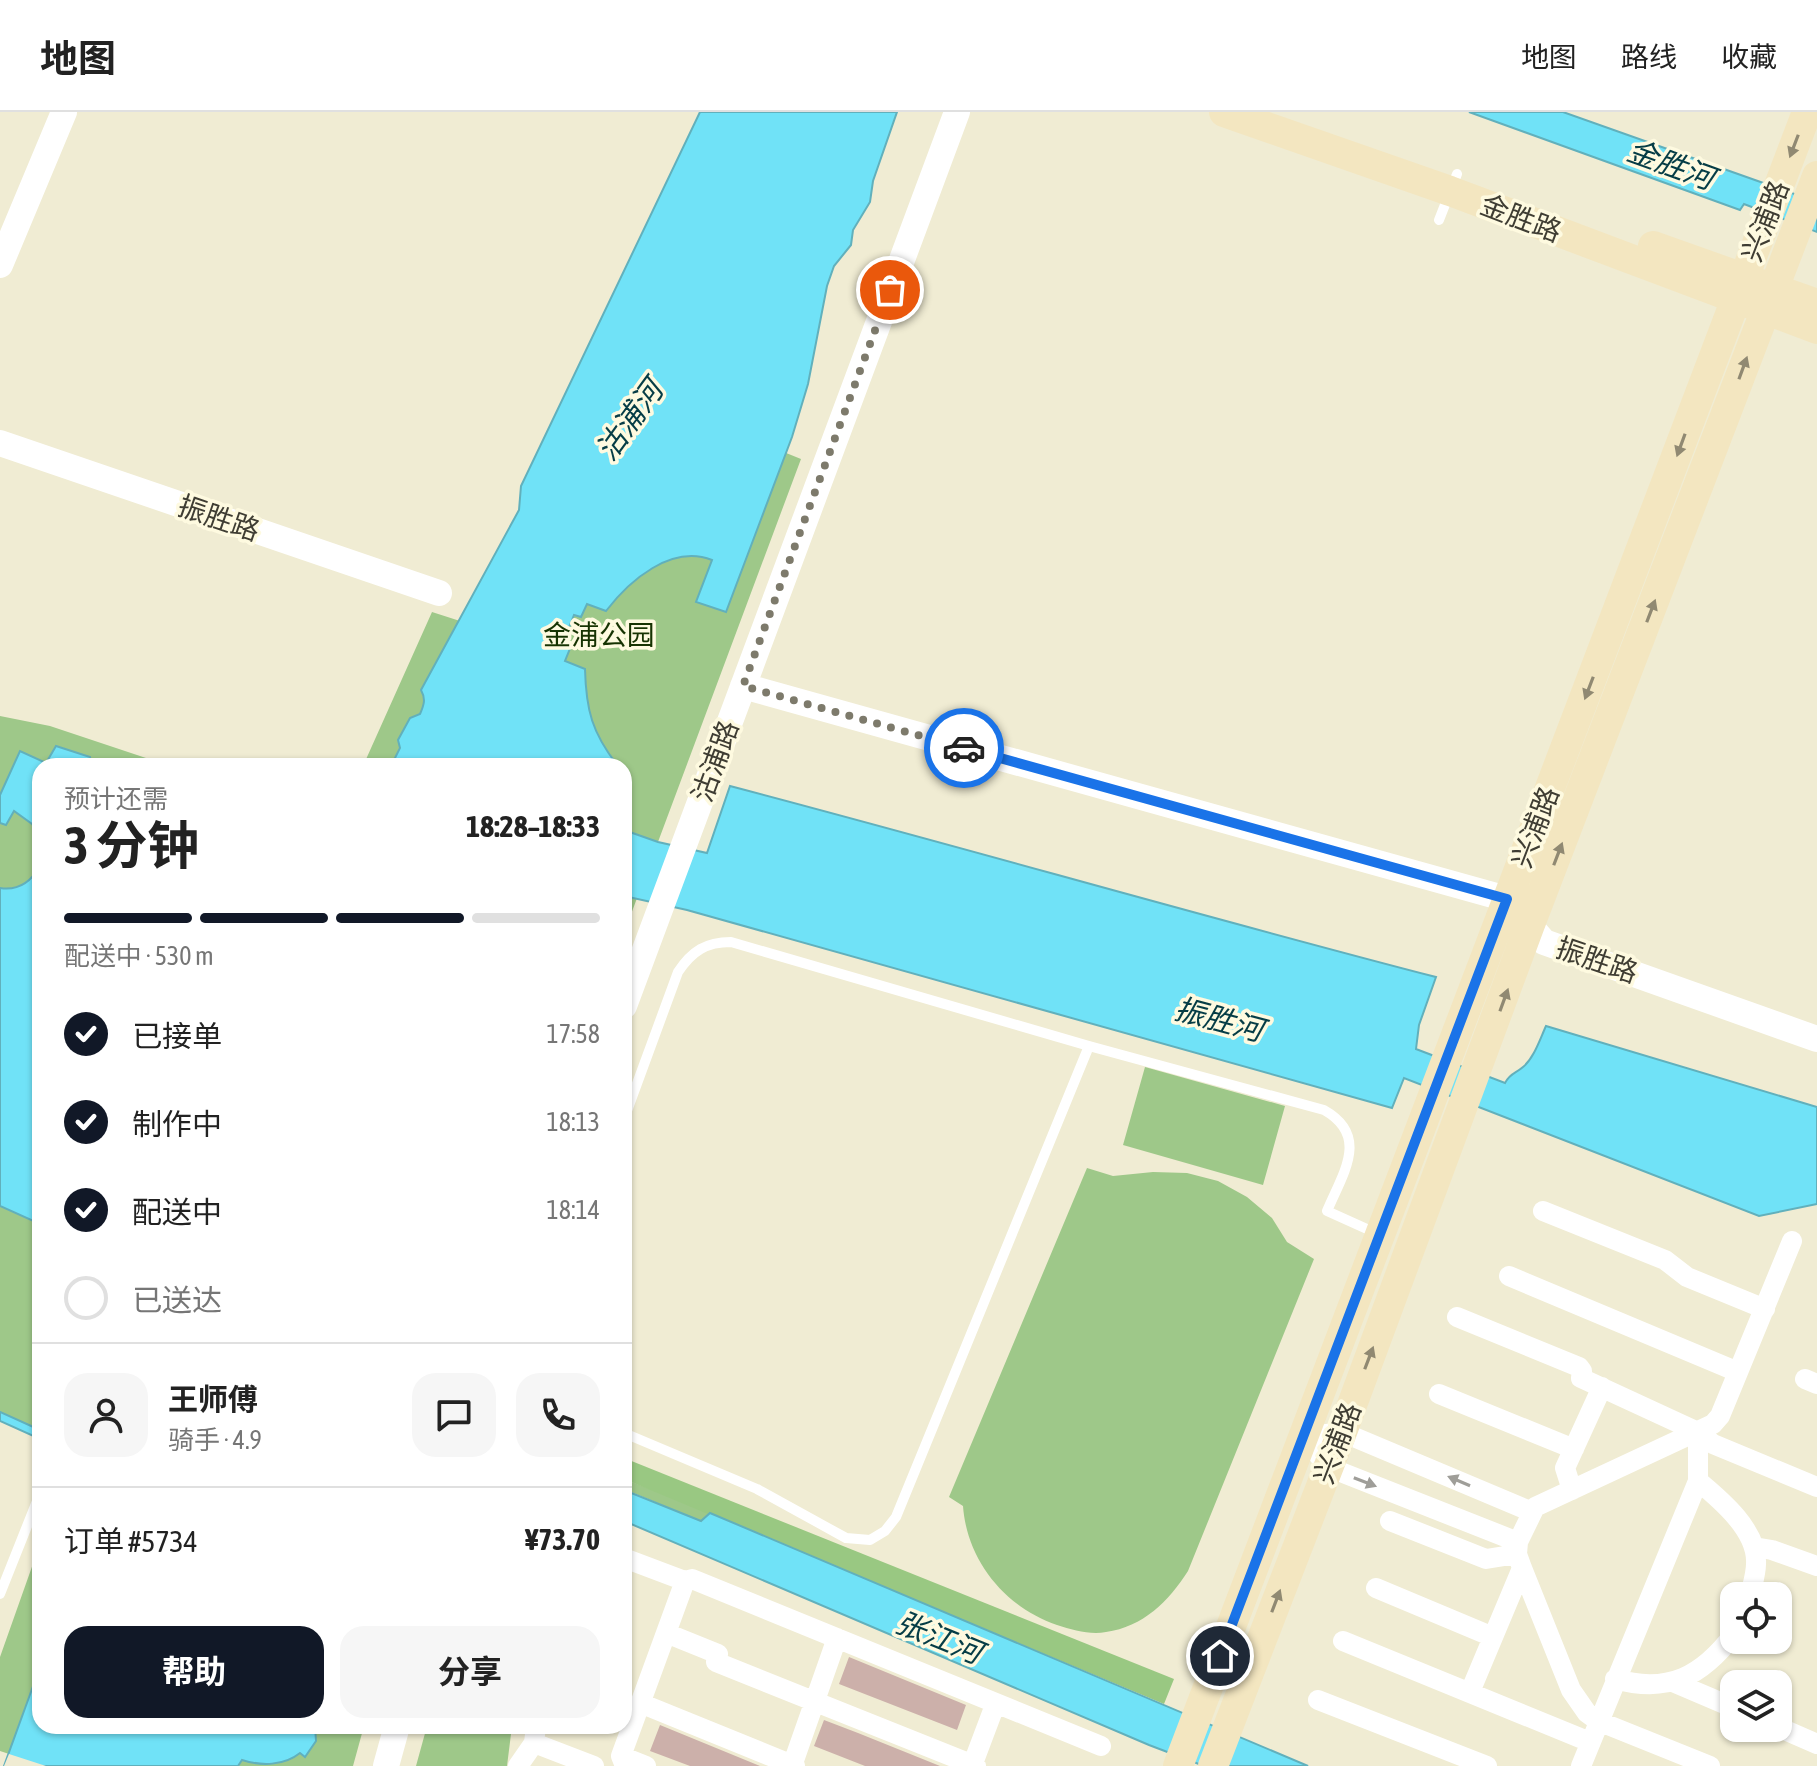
<!DOCTYPE html>
<html lang="zh">
<meta charset="utf-8">
<style>
body{margin:0;font-family:"Asap Condensed","Noto Sans SC",sans-serif;background:#f6f6f6;color:#222;height:100vh;display:flex;flex-direction:column;font-size:30px;white-space:nowrap}
*{box-sizing:border-box;margin:0}
p{font-size:26px;color:#767676}
.icon{flex:none;width:44px;height:44px;fill:none;stroke:currentColor;stroke-width:2;stroke-linecap:round;stroke-linejoin:round}
.map{position:relative;flex:1;overflow:hidden}
.drawer{position:absolute;left:32px;top:646px;width:600px;height:976px;display:flex;flex-direction:column;background:#fff;border-radius:24px;box-shadow:0 2px 6px #0004}
.drawer>*{flex:none}
.controls{position:absolute;left:1720px;top:1470px;display:grid;gap:16px}
.controls a{display:grid;place-items:center;width:72px;height:72px;border-radius:16px;background:#fff;box-shadow:0 2px 6px #0004;font-size:40px}
.pin{position:absolute;display:grid;place-items:center;width:68px;height:68px;color:#fff;margin:-34px;border:4px solid #fff;border-radius:50%;box-shadow:0 2px 8px #0007}
.courier{position:absolute;display:grid;place-items:center;width:80px;height:80px;margin:-40px;border:6px solid #1a73e8;border-radius:50%;background:#fff;color:#222;box-shadow:0 2px 10px #0007}
.overview em{font-style:normal;font-weight:700}
.overview div{display:flex;flex-direction:column-reverse}
.overview{display:flex;align-items:center;justify-content:space-between;height:136px;padding:0 32px}
h1{font-size:52px;font-weight:700;line-height:60px}
.bar{display:grid;grid-template-columns:repeat(4,1fr);gap:12px 8px;align-content:center;height:96px;padding:0 32px}
.bar i{height:10px;border-radius:6px;background:#e0e0e0}
.bar .on{background:#111827}
.bar p{grid-column:span 4}
.line{display:flex;align-items:center;gap:20px;padding:0 32px;border-top:2px solid #e0e0e0}
.line div{flex:1}
.round{display:grid;place-items:center;flex:none;width:84px;height:84px;border-radius:24px;background:#f6f6f6}
ol{padding:0 32px;list-style:none}
li{display:flex;align-items:center;gap:24px;height:88px}
li p{margin-inline-start:auto}
li .icon{padding:8px;border-radius:50%;background:#111827;color:#fff;stroke-width:4}
li:last-child{color:#767676}
li i{width:44px;height:44px;border:4px solid #e0e0e0;border-radius:50%}
.action{display:flex;gap:16px;margin-top:auto;padding:16px 32px}
.action a{flex:1;height:92px;border-radius:24px;background:#111827;color:#fff;font-size:32px;font-weight:700;line-height:92px;text-align:center}
.action a+a{background:#f6f6f6;color:#222}
header{display:flex;align-items:center;gap:48px;box-sizing:border-box;height:112px;padding:0 40px;background:#fff;border-bottom:2px solid #e0e0e0}
header strong{font-size:38px}
nav{display:flex;gap:44px;margin-inline-start:auto;font-size:28px}
.map>svg:first-child{display:block}
.green{fill:#9ec889}
.forest{fill:#99c882}
.water{fill:#70e2f7;stroke:#61b0bc;stroke-width:2}
.pier{fill:#f0ecd3}
.building{fill:#ccb0aa}
.lines{fill:none;stroke-linecap:round;stroke-linejoin:round}
.service{stroke:#fff;stroke-width:10}
.minor{stroke:#fff;stroke-width:20}
.tertiary{stroke:#fff;stroke-width:26}
.secondary{stroke:#f3e6c0;stroke-width:30}
.oneway{fill:#908972}
.oneway2{fill:#9f9e99}
.done{stroke:#7d7a6b;stroke-width:8;stroke-dasharray:0 14.4}
.route{stroke:#1a73e8;stroke-width:10}
.labels{text-anchor:middle;dominant-baseline:central;stroke-width:7;stroke-linejoin:round;paint-order:stroke}
.street-label{font-size:28px;fill:#3f3d33;stroke:#fefae0}
.park-label{font-size:28px;fill:#163302;stroke:#fefae0}
.water-label{font-size:30px;font-style:italic;fill:#063d46;stroke:#fefae0}
</style>
<header>
<strong>地图</strong>
<nav><a>地图</a><a>路线</a><a>收藏</a></nav>
</header>
<div class="map">
<svg width="1817" height="1654" viewBox="0 0 1817 1654">
<rect width="100%" height="100%" fill="#f0ecd3"/>
<!-- green -->
<path class="green" d="M577,257l224,90 -177,474v-167h-261l69,-154 28,9 59,-111 2,-24z
M0,604l50,10 120,40h-130v673l-40,-18z
M1145,955l140,39 -22,79 -140,-40z
M1087,1056l26,8 40,-4 34,1 31,8 29,16 25,21 15,24 27,17 -126,312c-19,30 -45,56 -82,61 -16,3 -33,-2 -49,-7 -52,-18 -90,-64 -94,-119l-14,-9z
M624,1367l86,33 -9,9 -77,-32z
M40,1432v182h324l-11,40h-307l-46,-15v-94z
M427,1614h85l-5,40h-91z"/>
<!-- forest -->
<path class="forest" d="M624,1346l550,221 -10,25 -540,-225z"/>
<!-- water -->
<path class="water" d="M700,0h197l-24,69 -3,21 -17,28 -2,15 -17,21 -7,20 -19,98 -16,53 -66,175 -30,-10 16,-42c-41,-16 -83,21 -106,51l-19,-7 -6,13 -7,-2 -11,28 8,3 -6,15 20,8c1,41 7,64 33,97h-227l9,-18 -2,-8 12,-22 10,-4c4,-9 6,-15 1,-24l98,-180 2,-24z
M1469,0h94l254,90v30l-73,-28 -4,6z
M56,634l34,11 1,9h-51v69l-8,-11 -18,-13 -8,14 -6,-2v-28l20,-44 26,12z
M730,674c236,62 470,130 706,191l-17,48 -3,24 89,34c5,-10 10,-9 18,-16 11,-9 17,-28 23,-41l271,81v97l-58,12 -355,-138 -12,30 -705,-198 -63,-14v-66l34,12 49,11z
M40,754v358l-40,-18v-318c19,3 31,-6 40,-22z
M0,1300l40,18v9l-40,-18z
M624,1378l77,31 9,-8 598,253h-104l-55,-21 -525,-224z
M40,1555v59h275l1,15 -11,16 -5,-4c-16,13 -39,13 -58,7l-4,6h-234z"/>
<!-- pier -->
<path class="pier" d="M9,1642l37,12h-42z"/>
<!-- building -->
<path class="building" d="M849,1545l117,48 -9,25 -118,-46z
M824,1608l34,13 82,33h-75l-51,-20z
M660,1613l100,41h-70l-40,-15z"/>
<g class="lines">
<!-- service -->
<path class="service" d="M1439,108l18,-46
M624,1007l54,-147c14,-21 28,-30 53,-30l358,104 235,64c46,26 19,63 3,101l51,23
M624,1321l133,56 89,49 24,2 15,-9 11,-14 193,-471
M0,1482l39,-98"/>
<!-- minor -->
<path class="minor" d="M1543,1099l122,49 22,17 78,32
M1509,1164l229,96
M1457,1205l122,50 3,4 -1,7 117,54 15,12 104,43
M1805,1267l12,5
M1439,1282l135,55
M1698,1369c23,19 60,50 58,83 0,10 -4,22 -6,32
M1572,1378l-7,-22 37,-81
M1390,1409l96,38 31,-5
M1518,1430l-190,-75 -24,-30 38,-5 188,79
M1754,1435l18,3 45,16
M624,1446l61,23 7,-2 409,167
M1376,1476l117,49
M666,1521l52,21 -2,8 260,104
M1343,1529l247,101
M1615,1567c54,15 87,-3 119,-45
M1673,1570l61,26
M1470,1580l52,-124
M1318,1588l169,66
M640,1591l155,63
M1778,1615l39,17
M534,1631l60,23
M621,1644l25,10
M518,1654l16,-23 2,-17
M625,1654l-4,-10 64,-175
M792,1654l45,-128
M972,1654l23,-61
M1581,1654l117,-285v-49
M1710,1654l-112,-45 -11,-8 -16,-23 -49,-122 -5,-14 1,-12 17,-35 178,-83 7,-8 72,-175"/>
<!-- tertiary -->
<path class="tertiary" d="M0,153l64,-153
M0,331l439,150
M743,574l764,213 37,43 273,97
M624,894l333,-894
M386,1654l11,-40"/>
<!-- secondary -->
<path class="secondary" d="M1224,0l226,79 367,138
M1653,134l164,58
M1178,1654l629,-1654
M1213,1654l129,-334 187,-505 288,-751"/>
</g>
<!-- one-way arrows -->
<defs><path id="oneway-solid" d="M-6-.8H1V-3.2L6.5 0L1 3.2V.8H-6Z" transform="scale(2)"/></defs>
<g class="oneway">
<use href="#oneway-solid" transform="translate(1794 34) rotate(111)"/>
<use href="#oneway-solid" transform="translate(1743 256) rotate(-70)"/>
<use href="#oneway-solid" transform="translate(1681 333) rotate(110)"/>
<use href="#oneway-solid" transform="translate(1651 499) rotate(-69)"/>
<use href="#oneway-solid" transform="translate(1589 576) rotate(111)"/>
<use href="#oneway-solid" transform="translate(1558 742) rotate(-69)"/>
<use href="#oneway-solid" transform="translate(1504 888) rotate(-70)"/>
<use href="#oneway-solid" transform="translate(1369 1246) rotate(-69)"/>
<use href="#oneway-solid" transform="translate(1276 1489) rotate(-69)"/>
</g>
<g class="oneway2">
<use href="#oneway-solid" transform="translate(1459 1369) rotate(-157)"/>
<use href="#oneway-solid" transform="translate(1365 1370) rotate(21)"/>
</g>
<g class="lines">
<!-- done -->
<path class="done" d="M890,178l-147,396 221,62"/>
<!-- route -->
<path class="route" d="M964,636l543,151 -287,757"/>
</g>
<g class="labels">
<!-- street labels -->
<g class="street-label">
<text transform="translate(1521 106) rotate(21)">金胜路</text>
<text transform="translate(1765 109) rotate(-69)">兴浦路</text>
<text transform="translate(219 406) rotate(19)">振胜路</text>
<text transform="translate(715 649) rotate(-70)">沽浦路</text>
<text transform="translate(1535 715) rotate(-69)">兴浦路</text>
<text transform="translate(1597 848) rotate(19)">振胜路</text>
<text transform="translate(1337 1331) rotate(-69)">兴浦路</text>
</g>
<!-- park labels -->
<g class="park-label">
<text x="599" y="523">金浦公园</text>
</g>
<!-- water labels -->
<g class="water-label">
<text transform="translate(1671 52) rotate(20)">金胜河</text>
<text transform="translate(629 308) rotate(-54)">沽浦河</text>
<text transform="translate(1219 907) rotate(15)">振胜河</text>
<text transform="translate(939 1525) rotate(22)">张江河</text>
</g>
</g>
</svg>
<div class="controls">
<a><svg class="icon" aria-label="locate" viewBox="0 0 24 24"><circle cx="12" cy="12" r="6"/><path d="M12 2v4M12 18v4M2 12h4M18 12h4"/></svg></a>
<a><svg class="icon" aria-label="layers" viewBox="0 0 24 24"><path d="M12 4l9 5-9 5-9-5zM3 14l9 5 9-5"/></svg></a>
</div>
<div class="pin" style="left:890px;top:178px;background:#ea580c"><svg class="icon" aria-label="bag" viewBox="0 0 24 24"><path d="M5 8h14l-1 12H6zM9 8a3 3 0 0 1 6 0"/></svg></div>
<div class="pin" style="left:1220px;top:1544px;background:#1f2937"><svg class="icon" aria-label="home" viewBox="0 0 24 24"><path d="M3 11l9-7 9 7M6 9v11h12V9"/></svg></div>
<div class="courier" style="left:964px;top:636px"><svg class="icon" aria-label="car" viewBox="0 0 24 24"><path d="M5 17H2v-5l4-1 3-4h7l3 4 3 1v5h-3M9 17h6M6 11h13"/><circle cx="7" cy="17" r="2"/><circle cx="17" cy="17" r="2"/></svg></div>
<section class="drawer">
<div class="overview"><div><h1>3 分钟</h1><p>预计还需</p></div><em>18:28–18:33</em></div>
<div class="bar"><i class="on"></i><i class="on"></i><i class="on"></i><i></i><p>配送中 · 530 m</p></div>
<ol>
<li><svg class="icon" aria-label="check" viewBox="0 0 24 24"><path d="M5 12l5 5 9-10"/></svg>已接单<p>17:58</p></li>
<li><svg class="icon" aria-label="check" viewBox="0 0 24 24"><path d="M5 12l5 5 9-10"/></svg>制作中<p>18:13</p></li>
<li><svg class="icon" aria-label="check" viewBox="0 0 24 24"><path d="M5 12l5 5 9-10"/></svg>配送中<p>18:14</p></li>
<li><i></i>已送达</li>
</ol>
<div class="line" style="height:144px"><a class="round"><svg class="icon" aria-label="person" viewBox="0 0 24 24"><circle cx="12" cy="8" r="4"/><path d="M4 21q1-7 8-7t8 7"/></svg></a><div><b>王师傅</b><p>骑手 · 4.9</p></div><a class="round"><svg class="icon" aria-label="chat" viewBox="0 0 24 24"><path d="M4 5h16v11H9l-5 4z"/></svg></a><a class="round"><svg class="icon" aria-label="phone" viewBox="0 0 24 24"><path d="M5 4h4l2 5-3 2q2 4 5 5l2-3 5 2v4C11 20 4 13 5 4z"/></svg></a></div>
<div class="line" style="height:104px"><div>订单 #5734</div><b>¥73.70</b></div>
<div class="action"><a>帮助</a><a>分享</a></div>
</section>
</div>
